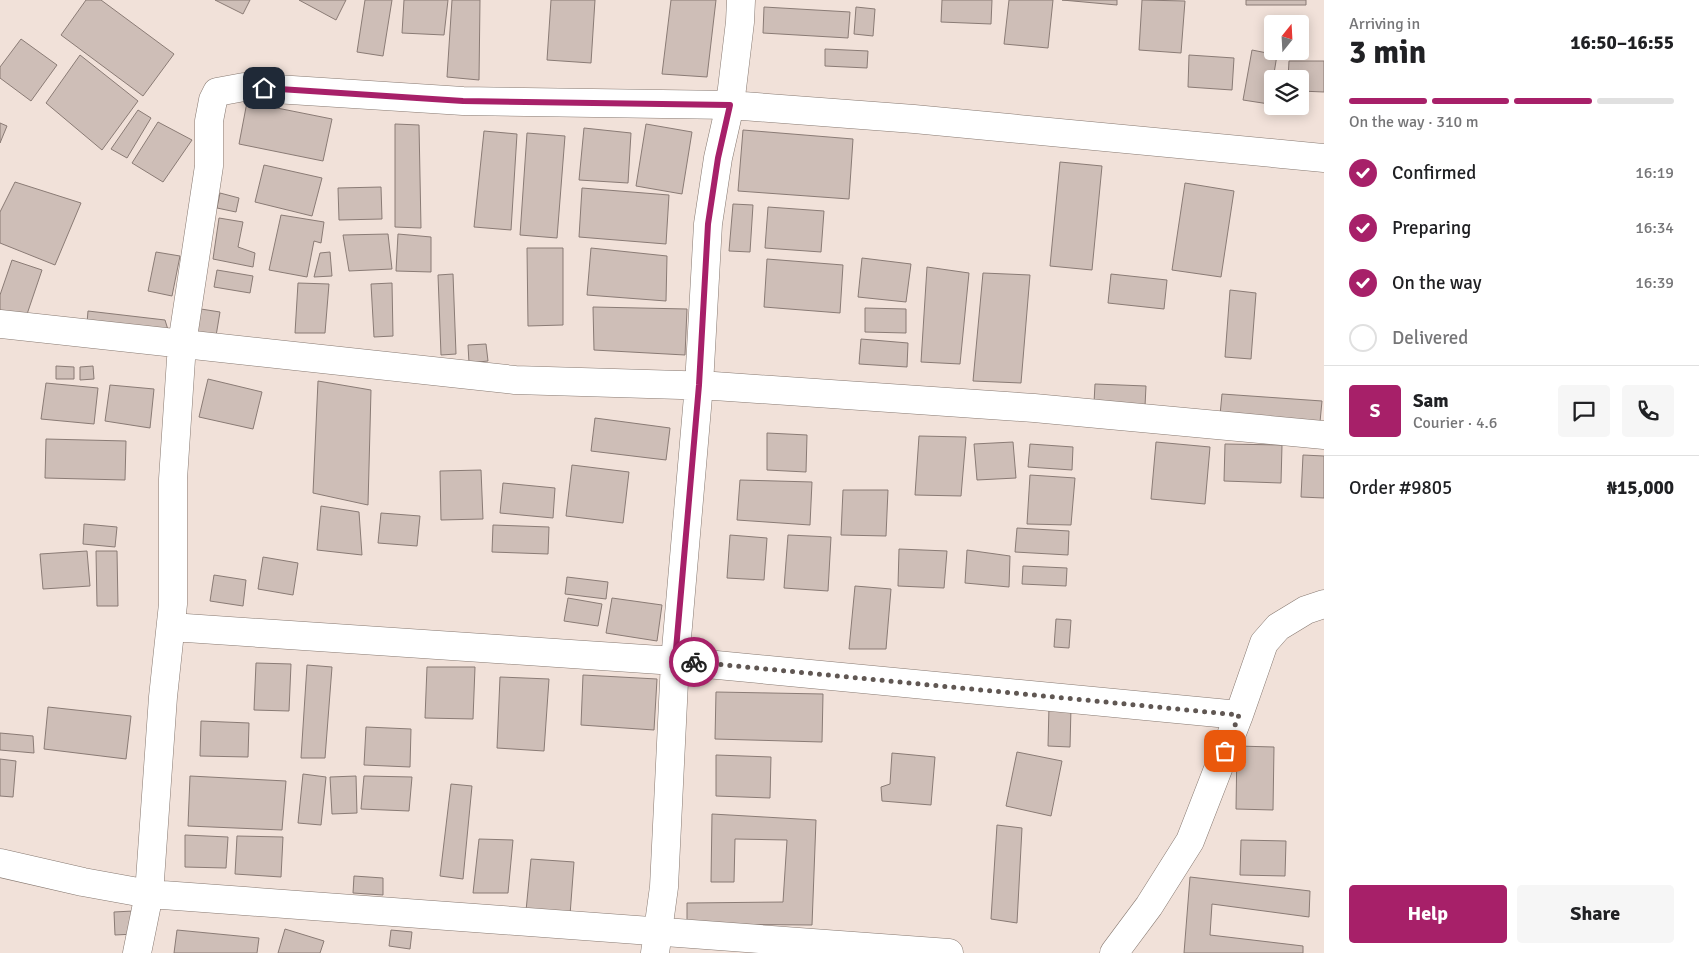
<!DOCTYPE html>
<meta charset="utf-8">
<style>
body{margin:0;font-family:Signika,sans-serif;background:#f6f6f6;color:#202124;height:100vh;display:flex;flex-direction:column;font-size:19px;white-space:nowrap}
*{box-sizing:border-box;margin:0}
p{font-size:16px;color:#757577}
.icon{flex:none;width:28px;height:28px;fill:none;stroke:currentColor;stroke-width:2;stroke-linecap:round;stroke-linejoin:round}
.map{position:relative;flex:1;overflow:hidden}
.panel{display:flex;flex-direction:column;background:#fff;width:375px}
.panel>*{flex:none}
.needle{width:32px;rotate:18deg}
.fabs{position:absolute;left:1264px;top:15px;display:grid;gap:10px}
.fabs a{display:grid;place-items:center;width:45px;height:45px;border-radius:5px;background:#fff;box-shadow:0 2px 12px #0003;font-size:25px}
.pin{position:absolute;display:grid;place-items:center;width:42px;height:42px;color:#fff;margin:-21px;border-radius:10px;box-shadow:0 2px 8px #0006}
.courier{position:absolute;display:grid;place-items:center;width:50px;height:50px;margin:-25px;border:4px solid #a72069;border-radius:50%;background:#fff;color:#222;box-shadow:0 1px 6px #0007}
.summary em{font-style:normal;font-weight:700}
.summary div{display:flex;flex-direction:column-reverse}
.summary{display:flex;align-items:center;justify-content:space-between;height:85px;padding:0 25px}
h1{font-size:32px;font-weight:700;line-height:38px}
.bar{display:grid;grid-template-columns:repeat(4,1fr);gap:8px 5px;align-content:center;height:60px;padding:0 25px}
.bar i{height:6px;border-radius:4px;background:#e0e0e0}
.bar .selected{background:#a72069}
.bar p{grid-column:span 4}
.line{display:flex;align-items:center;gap:12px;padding:0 25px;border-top:1px solid #e0e0e0}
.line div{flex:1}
.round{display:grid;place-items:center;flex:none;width:52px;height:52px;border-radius:5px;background:#f6f6f6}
ol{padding:0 25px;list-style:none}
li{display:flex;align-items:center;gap:15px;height:55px}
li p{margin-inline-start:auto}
li .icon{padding:5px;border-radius:50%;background:#a72069;color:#fff;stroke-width:4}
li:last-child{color:#757577}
li i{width:28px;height:28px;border:2px solid #e0e0e0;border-radius:50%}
.cta{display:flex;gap:10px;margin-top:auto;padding:10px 25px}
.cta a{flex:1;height:58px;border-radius:5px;background:#a72069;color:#fff;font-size:20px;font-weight:700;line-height:58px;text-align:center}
.cta a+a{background:#f6f6f6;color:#202124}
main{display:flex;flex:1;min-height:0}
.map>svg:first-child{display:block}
.building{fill:#cebeb7;stroke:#8a7b75}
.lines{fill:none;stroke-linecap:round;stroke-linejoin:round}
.minor-casing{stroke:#877971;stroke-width:29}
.minor{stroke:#fff;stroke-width:28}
.done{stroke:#605753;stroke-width:5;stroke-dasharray:0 9}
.route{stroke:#a72069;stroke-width:6}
</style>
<main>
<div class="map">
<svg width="1324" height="953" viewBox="0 0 1324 953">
<rect width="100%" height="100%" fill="#f1e1d9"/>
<!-- building -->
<path class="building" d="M86,0h15l73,54 -31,42 -82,-61z
M215,0h35l-7,14z
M299,0h47l-10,20z
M365,0h27l-9,56 -26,-4z
M404,0h44l-4,35 -42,-2z
M452,0h28l-1,80 -32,-3z
M551,0h44l-4,63 -44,-3z
M671,0h45l-9,77 -45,-3z
M942,0h50l-1,24 -50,-2z
M1009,0h44l-5,48 -44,-4z
M1062,0h55v5z
M1142,0l43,1 -4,52 -42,-3z
M1246,0h60v5h-60z
M764,7l86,5 -2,26 -85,-5z
M856,7l19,2 -2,27 -19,-2z
M21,39l36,26 -26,36 -31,-23v-11z
M825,49l43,2 -1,17 -42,-2z
M1252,50l25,5 -8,49 -26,-4z
M80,55l58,46 -36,49 -56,-47z
M1189,55l45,3 -2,32 -44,-3z
M1289,61h35v31l-24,-1v-12h-12z
M247,102l85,17 -9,42 -84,-17z
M138,110l13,8 -24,40 -16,-9z
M158,122l34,18 -29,42 -31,-19z
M0,123l7,3 -7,17z
M395,124l24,1 2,103 -26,-1z
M646,124l46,8 -10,62 -46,-8z
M584,128l47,5 -3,50 -49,-3z
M743,130l110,9 -4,60 -111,-8z
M484,131l33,3 -6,96 -37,-3z
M527,133l38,3 -8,102 -37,-3z
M1060,162l42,4 -10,104 -42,-4z
M264,165l58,13 -10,38 -57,-14z
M15,182l66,21 -26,62 -55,-22v-31z
M1185,183l49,8 -13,86 -49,-7z
M381,187l1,32 -43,1 -1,-32z
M582,188l87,7 -3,49 -87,-7z
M220,193l19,5 -3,14 -19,-4z
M733,204l20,1 -3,47 -21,-1z
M768,207l56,4 -3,41 -56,-4z
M281,215l43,7 -3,21 -7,-2 -7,36 -38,-7z
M219,218l24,4 -5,25 17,6 -2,14 -40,-8z
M388,234l4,35 -43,2 -6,-36z
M398,234l33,3v35l-35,-1z
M527,248h36v77l-35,1z
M591,248l76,8 -1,45 -79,-6z
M156,252l24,4 -8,40 -24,-5z
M330,252l2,24 -18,1 6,-24z
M862,258l49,6 -5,38 -48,-5z
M767,259l76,6 -3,48 -76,-6z
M12,260l30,10 -19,56 -23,-8v-23z
M927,267l42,6 -9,91 -39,-2z
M217,270l36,6 -3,17 -36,-6z
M983,273l47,2 -9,108 -48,-2z
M453,274l3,80 -15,1 -3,-80z
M1111,274l56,6 -3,29 -56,-6z
M298,283l31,1 -4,49h-30z
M392,283l1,53 -19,1 -3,-53z
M1230,290l26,3 -5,66 -26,-2z
M593,307l94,2 -2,46 -91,-5z
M865,308l41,1v24l-41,-1z
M201,309l19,3 -4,24 -19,-3z
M88,311l77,9 4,13 -82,-10z
M861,339l47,4 -1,24 -48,-3z
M486,344l2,17 -19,2 -1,-18z
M56,366l18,1v12h-18z
M93,366l1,13 -14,1v-13z
M208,379l54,13 -9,37 -54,-12z
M318,381l53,9 -3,115 -55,-12z
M46,383l52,5 -4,36 -53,-5z
M1095,384l51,2 -1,20 -51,-3z
M110,385l44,4 -4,39 -45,-7z
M1222,394l100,7 -2,21 -100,-7z
M595,418l75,10 -4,32 -75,-9z
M767,433l40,2 -1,37 -39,-2z
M919,436l47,1 -5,59 -46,-1z
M46,439l80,2 -1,39 -80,-2z
M1013,442l3,36 -39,2 -3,-36z
M1156,442l54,5 -5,57 -54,-5z
M1030,444l43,3 -1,23 -44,-3z
M1225,444l57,1 -1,38 -57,-2z
M1303,455l21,1v42l-23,-1z
M572,465l57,7 -6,51 -57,-7z
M481,470l2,49 -42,1 -1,-49z
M1030,475l45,3 -4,47 -44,-1z
M740,480l72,2 -2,43 -73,-5z
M503,483l52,5 -2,30 -53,-5z
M843,490h45l-2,46 -45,-1z
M321,506l38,6 3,43 -45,-5z
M381,513l39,3 -3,30 -39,-3z
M84,524l33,3 -2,20 -32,-3z
M493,525l56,2 -1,27 -56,-2z
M1017,528l52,3 -1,24 -53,-3z
M730,535l37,3 -3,42 -37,-2z
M788,535l43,2 -3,54 -44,-3z
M899,549l48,2 -3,37 -46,-2z
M967,550l43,6 -1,31 -44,-4z
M87,551l3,35 -47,3 -3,-35z
M96,551h21l1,55h-21z
M263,557l35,6 -5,32 -35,-6z
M1023,566l44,2 -1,18 -44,-2z
M214,575l32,5 -3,26 -33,-5z
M567,577l41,5 -2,17 -41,-5z
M855,586l36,3 -5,60h-37z
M568,598l34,6 -4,22 -34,-5z
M612,598l50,7 -5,36 -51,-8z
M1056,619l15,1 -2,28 -15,-1z
M256,663l35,1 -2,47 -35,-1z
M307,665l25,2 -7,91h-24z
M427,667h48l-2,52 -48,-1z
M583,675l74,4 -3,51 -73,-5z
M500,677l49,2 -5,72 -47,-3z
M716,692l107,2 -1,48 -107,-3z
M1049,706l22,1 -1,40 -22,-1z
M48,707l83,9 -5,43 -82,-10z
M201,721l48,2 -1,34 -48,-1z
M366,727l45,2 -1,38 -46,-2z
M0,733l33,3 1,17 -34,-3z
M1237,746l37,1 -1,63 -37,-1z
M1017,752l45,9 -11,55 -45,-10z
M892,753l43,4 -4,48 -49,-4 -1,-14 9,-3z
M716,755l55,2 -1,41 -54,-2z
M0,759l16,2 -3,36 -13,-1z
M303,774l23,3 -5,48 -23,-2z
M190,776l96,5 -4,49 -94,-4z
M356,776l1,37 -25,1 -2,-37z
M364,776l48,1 -3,34 -48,-2z
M451,784l21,2 -9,93 -23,-3z
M712,814l104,6 -4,105 -125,-1v-21l96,-1 4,-62 -52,-1 -1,43h-23z
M997,825l25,3 -5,95 -26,-4z
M185,835l43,2 -2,31 -41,-1z
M237,836l46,1 -2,40 -46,-3z
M479,839l34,1 -5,53h-35z
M1241,840l45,1 -1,35 -45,-1z
M531,859l43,3 -4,53 -44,-4z
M354,876l29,2v17l-30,-2z
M1190,877l120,14 -1,26 -97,-13 -2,31 93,11v7h-119z
M133,911l2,23 -20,1 -1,-23z
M285,929l39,12 -4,12h-42z
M177,930l82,8 -2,15h-83z
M391,930l21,2 -2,17 -21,-3z"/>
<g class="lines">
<!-- minor casing -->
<g class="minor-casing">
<path id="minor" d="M0,324l515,56 199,6 320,22 290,27
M171,627l504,34 564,54
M0,863l83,19 66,12 800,59
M137,953l12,-59 14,-197 10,-93v-125l9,-135 27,-178v-45l4,-21 4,-8 27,-5 219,14 267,4 184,14 410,39
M655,953l9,-66 11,-226 24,-276 9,-161 10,-66 12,-53 10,-83 1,-22
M1114,953l35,-47 41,-65 49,-126 25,-72 14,-16 28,-17 18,-6"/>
</g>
<!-- minor -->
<use href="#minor" class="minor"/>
</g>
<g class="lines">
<!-- done -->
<path class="done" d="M694,662l545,53 -14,36"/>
<!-- route -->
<path class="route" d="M264,88l199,13 267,4 -12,53 -10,66 -9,161 -24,276 19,1"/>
</g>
</svg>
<div class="fabs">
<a><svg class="needle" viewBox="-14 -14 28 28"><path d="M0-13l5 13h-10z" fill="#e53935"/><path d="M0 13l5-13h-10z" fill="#757577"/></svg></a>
<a><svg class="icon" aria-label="layers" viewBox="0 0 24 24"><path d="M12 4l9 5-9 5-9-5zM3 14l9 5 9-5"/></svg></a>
</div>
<div class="pin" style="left:1225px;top:751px;background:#ea580c"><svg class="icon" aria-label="bag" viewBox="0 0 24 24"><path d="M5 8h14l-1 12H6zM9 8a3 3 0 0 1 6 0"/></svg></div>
<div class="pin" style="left:264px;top:88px;background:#1f2937"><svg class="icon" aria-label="home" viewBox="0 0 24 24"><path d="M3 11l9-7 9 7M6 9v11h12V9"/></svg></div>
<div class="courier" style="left:694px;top:662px"><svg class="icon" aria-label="bike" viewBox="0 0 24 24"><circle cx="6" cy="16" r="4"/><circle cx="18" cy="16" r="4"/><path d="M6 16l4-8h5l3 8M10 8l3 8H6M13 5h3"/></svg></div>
</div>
<section class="panel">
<div class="summary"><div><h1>3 min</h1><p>Arriving in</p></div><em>16:50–16:55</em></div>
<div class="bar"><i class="selected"></i><i class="selected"></i><i class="selected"></i><i></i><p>On the way · 310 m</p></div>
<ol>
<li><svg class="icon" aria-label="check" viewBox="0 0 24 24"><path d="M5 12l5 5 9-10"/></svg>Confirmed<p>16:19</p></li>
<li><svg class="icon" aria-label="check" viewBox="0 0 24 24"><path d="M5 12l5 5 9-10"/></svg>Preparing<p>16:34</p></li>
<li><svg class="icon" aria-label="check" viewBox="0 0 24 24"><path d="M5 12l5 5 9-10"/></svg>On the way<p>16:39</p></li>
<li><i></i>Delivered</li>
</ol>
<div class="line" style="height:90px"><b class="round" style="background:#a72069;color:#fff">S</b><div><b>Sam</b><p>Courier · 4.6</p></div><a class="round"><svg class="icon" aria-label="chat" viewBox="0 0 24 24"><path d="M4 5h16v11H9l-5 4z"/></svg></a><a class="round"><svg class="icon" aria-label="phone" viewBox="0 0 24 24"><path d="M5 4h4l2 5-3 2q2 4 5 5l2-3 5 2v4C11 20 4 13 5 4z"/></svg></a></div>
<div class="line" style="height:65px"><div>Order #9805</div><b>₦15,000</b></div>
<div class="cta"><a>Help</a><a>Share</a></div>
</section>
</main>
